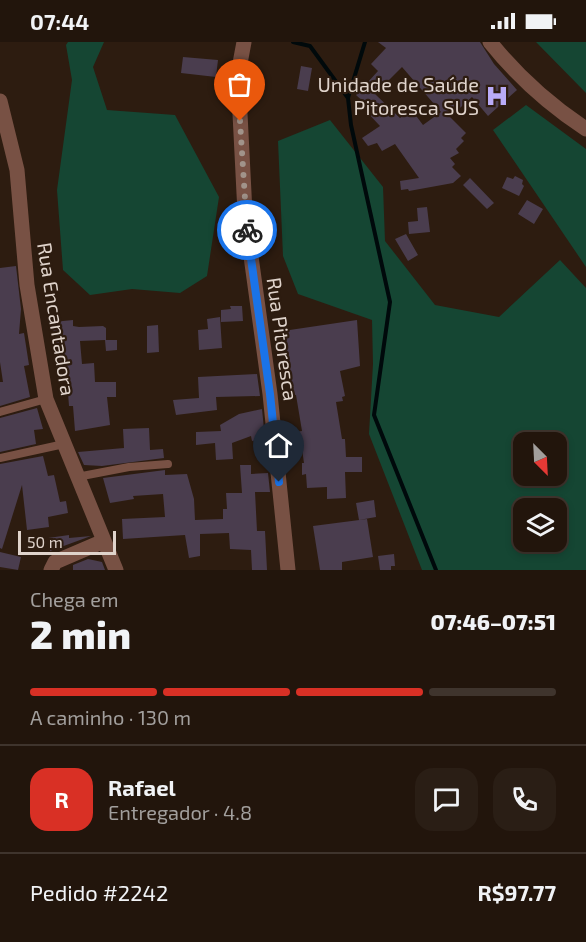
<!DOCTYPE html>
<html lang="pt">
<meta charset="utf-8">
<style>
body{margin:0;font-family:"Exo 2",sans-serif;background:#2a1e15;color:#f1f3f6;height:100vh;display:flex;flex-direction:column;font-size:22px;white-space:nowrap}
*{box-sizing:border-box;margin:0}
p{font-size:20px;color:#a29f9d}
.icon{flex:none;width:33px;height:33px;fill:none;stroke:currentColor;stroke-width:2;stroke-linecap:round;stroke-linejoin:round}
.map{position:relative;height:528px;overflow:hidden}
.sheet{display:flex;flex-direction:column;background:#22150c;flex:1}
.sheet>*{flex:none}
.needle{width:39px;rotate:156deg}
.fabs{position:absolute;left:513px;top:390px;display:grid;gap:12px}
.fabs a{display:grid;place-items:center;width:54px;height:54px;border-radius:12px;background:#22150c;box-shadow:0 3px 9px #0003,0 0 0 2px #3f342d;font-size:30px}
.scale{position:absolute;left:18px;bottom:15px;width:98px;box-sizing:border-box;padding-left:6px;border:3px solid #dfd3cb;border-top:0;font-size:16px;line-height:21px;white-space:nowrap;color:#dfd3cb;-webkit-text-stroke:4px #2d1c10;paint-order:stroke}
.pin{position:absolute;display:grid;place-items:center;width:51px;height:51px;color:#fff;margin:-62px -26px;border-radius:50% 50% 50% 0;rotate:-45deg;box-shadow:0 0 6px #0007}
.pin .icon{rotate:45deg}
.courier{position:absolute;display:grid;place-items:center;width:60px;height:60px;margin:-30px;border:4px solid #1a73e8;border-radius:50%;background:#fff;color:#222;box-shadow:0 2px 8px #0007}
.headline em{font-style:normal;font-weight:800}
.headline div{display:flex;flex-direction:column-reverse}
.headline{display:flex;align-items:center;justify-content:space-between;height:102px;padding:0 30px}
h1{font-size:39px;font-weight:800;line-height:45px}
.bar{display:grid;grid-template-columns:repeat(4,1fr);gap:9px 6px;align-content:center;height:72px;padding:0 30px}
.bar i{height:8px;border-radius:4px;background:#3f342d}
.bar .on{background:#d93025}
.bar p{grid-column:span 4}
.line{display:flex;align-items:center;gap:15px;padding:0 30px;border-top:2px solid #3f342d}
.line div{flex:1}
.round{display:grid;place-items:center;flex:none;width:63px;height:63px;border-radius:18px;background:#2a1e15}
.status{display:flex;justify-content:space-between;align-items:center;height:42px;padding:0 30px;background:#22150c;direction:ltr}
.status svg{height:16px;fill:currentColor}
.map>svg:first-child{display:block}
.green{fill:#154633;fill-rule:evenodd}
.lines{fill:none;stroke-linecap:round;stroke-linejoin:round}
.stream{stroke:#00090b;stroke-width:4}
.building{fill:#4a3d4e;fill-rule:evenodd}
.service{stroke:#785144;stroke-width:8}
.minor{stroke:#785144;stroke-width:15}
.done{stroke:#a1938a;stroke-width:6;stroke-dasharray:0 10.8}
.route{stroke:#1a73e8;stroke-width:8}
.labels{text-anchor:middle;dominant-baseline:central;stroke-width:4.5;stroke-linejoin:round;paint-order:stroke}
.poi-label{font-size:20px;fill:#dfd3cb;stroke:#2d1c10;text-anchor:end}
.street-label{font-size:20px;fill:#dfd3cb;stroke:#2d1c10}
</style>
<div class="status"><b>07:44</b><svg viewBox="0 0 49 12"><path d="M0 12V9h3v3zM5 12V6h3v6zM10 12V3h3v9zM15 12V0h3v12zM26 1h20v11H26zM47 4h2v5h-2z"/></svg></div>
<div class="map">
<svg width="586" height="528" viewBox="0 0 586 528">
<rect width="100%" height="100%" fill="#2d1c10"/>
<!-- green -->
<path class="green" d="M68,0h36l-11,25 14,43 68,5 44,82 -12,79 -27,17 -48,-4 -42,6 -27,-25 -6,-80 15,-110 -6,-35z
M536,0h50v51z
M526,63l60,44v118l-93,-137z
M330,78l53,67 2,54 50,64 64,12 61,-57 26,28v282h-164l-53,-136 4,-70 -1,-44 -74,-26 -15,-38 -5,-115zM524,400h32v34h-32zM524,466h32v34h-32z"/>
<g class="lines">
<!-- stream -->
<path class="stream" d="M293,0l17,4 38,52
M365,0l-17,56 3,27 39,177 -16,113 62,155"/>
</g>
<!-- building -->
<path class="building" d="M378,0h102l14,22 23,26 -29,26 -16,-19 -22,20 16,16 -5,5 3,3 -8,8 3,4 -9,5 5,6 -3,3 9,9 -8,7 -44,8 -1,-2 -7,1 -1,-9 19,-3 -24,-34 -13,7 -5,-8 -9,3 -6,-8 18,-12 -15,-16 4,-3 -13,-12 22,-24 -7,-7 15,-16zM402,25l39,45 -18,13 -9,-12 -3,2 -4,-2 -7,5 -25,-24z
M183,15l35,3 -2,17 -35,-4z
M301,24l11,2 -4,23 -11,-2z
M515,134l8,4 -1,4 2,2 -5,10 -17,-8 5,-11 6,2z
M470,136l24,25 -7,6 -24,-24z
M527,158l16,9 -9,15 -16,-10z
M427,165l3,25 -21,2 -1,-12 10,-1 -1,-13z
M406,192l12,21 -10,6 -13,-22z
M16,224l5,43 -2,25 5,-1 5,32 -5,1 6,31 -30,9v-24h3l-3,-20v-94z
M230,264h12l1,15 -22,1v-12l10,-1z
M220,275l2,31 -23,2 -1,-20 10,-1 -1,-10z
M73,278v6l6,1 24,-1 3,2v12h11v10l-11,1 -1,-11 -25,1 2,23 12,-1 1,19h21v15h-9l3,28 -35,6 -2,-25h-4l-2,-26h-2l-1,-20 -9,1 -2,-39z
M357,278l3,46 -20,5 5,25 -3,1 1,4 -7,1 6,37h3l1,18h16v15h-17l1,26 -19,1v-12l-20,1 -1,-14 -4,1v-12h2l-3,-21 -4,1 -2,-11 7,-1 -6,-36h-6l-2,-16h-3l-2,-14 6,-1 -6,-33z
M158,283l1,27 -12,1v-27z
M257,332l3,22 -44,1 1,13 -41,5 -3,-15 26,-2 -1,-21z
M37,366l6,21 -9,1 2,14 -36,8v-34z
M262,367l3,30 -13,2 -1,-5 -19,7 1,16 -17,1 -1,-17 -19,2v-13l25,-1 -1,-6 19,-11z
M149,386l1,22 13,-1 1,9 -62,8 -18,-1 -6,-13 46,-4 -1,-19z
M43,414l5,20 6,-1 6,27 6,-1 2,12 -20,4 1,10 -22,3 -5,-45 -20,64 -2,-1v-84z
M240,423h11v9l17,-1 2,19h-15l2,39h8l2,39h-15l-1,-20 -21,-1 -1,-16 -29,1v22l-11,2 -4,-23 -62,4 -1,-20 43,-2 -2,-23 -30,2 1,3 -24,4 -7,-25 62,-8v5l22,-1 7,25 1,21 28,-1v-10h4l-1,-16h16z
M374,458l2,17 -17,3 -3,-17z
M367,477l6,38 -31,5v8h-22l-7,-44z
M69,493v3l22,-2 -41,15 -2,-13z
M0,510l21,5 -3,13 -18,-3z
M394,512l1,12h-4v4h-11l-2,-14z
M88,517l14,3 3,8h-32v-5z"/>
<g class="lines">
<!-- service -->
<path class="service" d="M0,370l46,-13
M0,416l64,-14
M77,435l52,-10 39,-3"/>
<!-- minor -->
<path class="minor" d="M244,0l-6,32 7,139 25,181 18,176
M490,0c28,35 58,62 96,87
M0,59l17,69 10,115 19,114 70,171
M51,528l4,-8 49,-21"/>
</g>
<g class="lines">
<!-- done -->
<path class="done" d="M240,79l7,109"/>
<!-- route -->
<path class="route" d="M247,188l23,164 9,88"/>
</g>
<!-- icons -->
<defs>
<g id="hospital-bare" transform="scale(1.8)"><path d="M-5-5h3v3.5h4V-5h3V5h-3V1.5h-4V5h-3Z" fill="#b9abf7" stroke="#2d1c10" stroke-width="2.5" paint-order="stroke"/></g>
</defs>
<g fill-rule="evenodd">
<use href="#hospital-bare" x="497" y="54"/>
</g>
<g class="labels">
<!-- poi labels -->
<g class="poi-label">
<text x="479" y="42">Unidade de Saúde<tspan x="479" dy="23">Pitoresca SUS</tspan></text>
</g>
<!-- street labels -->
<g class="street-label">
<text transform="translate(57 277) rotate(81)">Rua Encantadora</text>
<text transform="translate(283 297) rotate(82)">Rua Pitoresca</text>
</g>
</g>
</svg>
<div class="fabs">
<a><svg class="needle" viewBox="-14 -14 28 28"><path d="M0-13l5 13h-10z" fill="#e53935"/><path d="M0 13l5-13h-10z" fill="#a29f9d"/></svg></a>
<a><svg class="icon" aria-label="layers" viewBox="0 0 24 24"><path d="M12 4l9 5-9 5-9-5zM3 14l9 5 9-5"/></svg></a>
</div>
<div class="scale">50 m</div>
<div class="pin" style="left:240px;top:79px;background:#ea580c"><svg class="icon" aria-label="bag" viewBox="0 0 24 24"><path d="M5 8h14l-1 12H6zM9 8a3 3 0 0 1 6 0"/></svg></div>
<div class="pin" style="left:279px;top:440px;background:#1f2937"><svg class="icon" aria-label="home" viewBox="0 0 24 24"><path d="M3 11l9-7 9 7M6 9v11h12V9"/></svg></div>
<div class="courier" style="left:247px;top:188px"><svg class="icon" aria-label="bike" viewBox="0 0 24 24"><circle cx="6" cy="16" r="4"/><circle cx="18" cy="16" r="4"/><path d="M6 16l4-8h5l3 8M10 8l3 8H6M13 5h3"/></svg></div>
</div>
<section class="sheet">
<div class="headline"><div><h1>2 min</h1><p>Chega em</p></div><em>07:46–07:51</em></div>
<div class="bar"><i class="on"></i><i class="on"></i><i class="on"></i><i></i><p>A caminho · 130 m</p></div>
<div class="line" style="height:108px"><b class="round" style="background:#d93025;color:#fff">R</b><div><b>Rafael</b><p>Entregador · 4.8</p></div><a class="round"><svg class="icon" aria-label="chat" viewBox="0 0 24 24"><path d="M4 5h16v11H9l-5 4z"/></svg></a><a class="round"><svg class="icon" aria-label="phone" viewBox="0 0 24 24"><path d="M5 4h4l2 5-3 2q2 4 5 5l2-3 5 2v4C11 20 4 13 5 4z"/></svg></a></div>
<div class="line" style="height:78px"><div>Pedido #2242</div><b>R$97.77</b></div>
</section>
